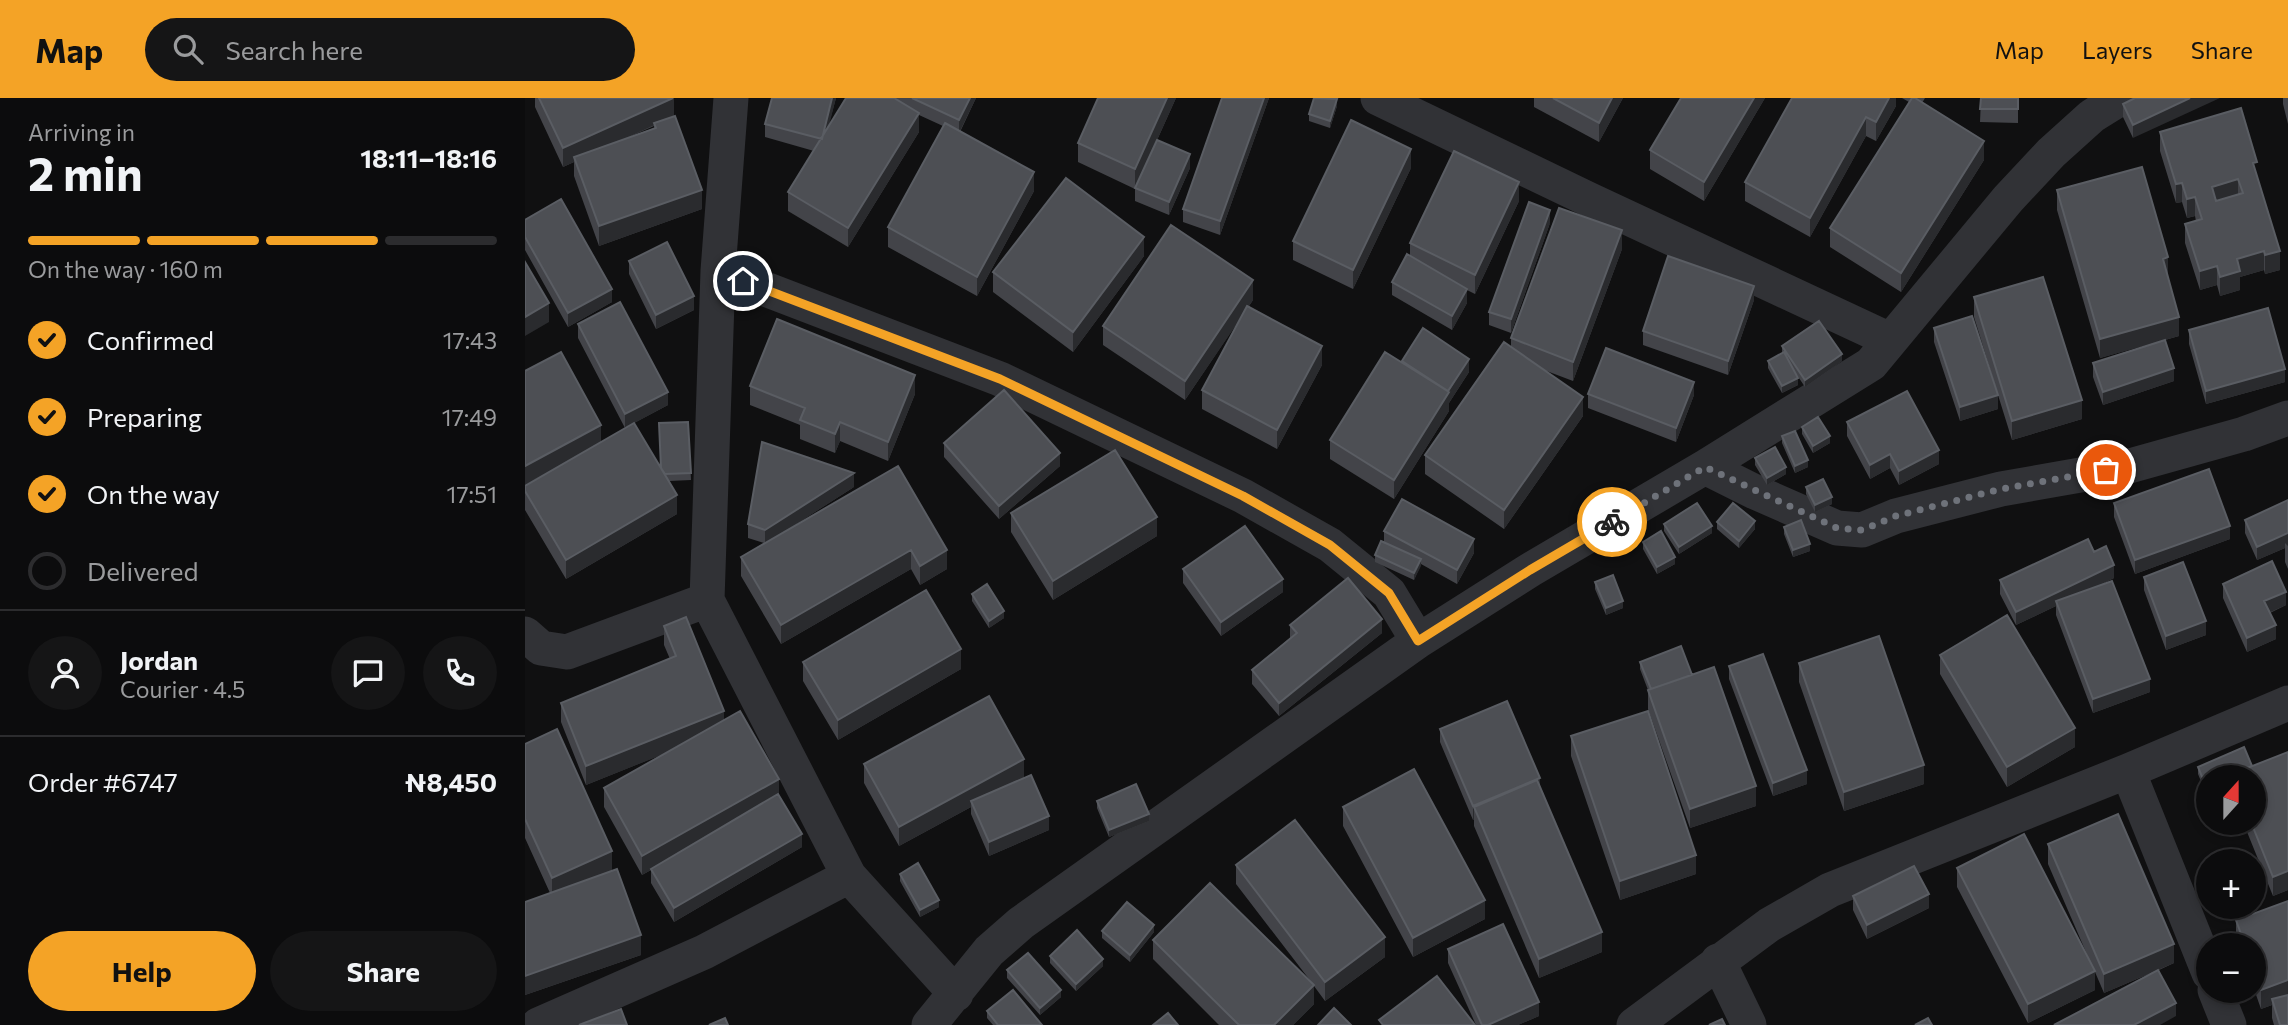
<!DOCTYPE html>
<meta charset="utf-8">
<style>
body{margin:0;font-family:Commissioner,sans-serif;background:#151516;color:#f1f3f6;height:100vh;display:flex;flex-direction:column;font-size:26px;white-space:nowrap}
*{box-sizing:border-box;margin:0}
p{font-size:23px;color:#9a9b9d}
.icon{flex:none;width:38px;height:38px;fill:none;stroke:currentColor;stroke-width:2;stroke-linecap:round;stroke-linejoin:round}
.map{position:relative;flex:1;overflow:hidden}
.drawer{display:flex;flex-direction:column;background:#0c0c0d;width:525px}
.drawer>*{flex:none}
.needle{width:46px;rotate:21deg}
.tools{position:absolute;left:1671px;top:667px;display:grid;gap:14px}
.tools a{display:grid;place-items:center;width:70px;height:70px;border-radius:50%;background:#0c0c0d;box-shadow:0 4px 10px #0003,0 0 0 2px #2c2c2e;font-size:35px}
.pin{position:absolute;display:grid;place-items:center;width:60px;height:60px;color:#fff;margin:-30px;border:4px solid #fff;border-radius:50%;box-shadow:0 2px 7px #0007}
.courier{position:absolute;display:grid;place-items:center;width:70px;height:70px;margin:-35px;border:5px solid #f4a326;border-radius:50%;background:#fff;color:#222;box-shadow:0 2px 9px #0007}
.headline em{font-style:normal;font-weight:700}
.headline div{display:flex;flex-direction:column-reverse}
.headline{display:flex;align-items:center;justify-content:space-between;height:119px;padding:0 28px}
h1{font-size:46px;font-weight:700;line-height:52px}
.bar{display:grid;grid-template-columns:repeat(4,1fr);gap:10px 7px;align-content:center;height:84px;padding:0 28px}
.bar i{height:9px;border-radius:5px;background:#2c2c2e}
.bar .active{background:#f4a326}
.bar p{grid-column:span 4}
.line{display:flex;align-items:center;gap:18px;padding:0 28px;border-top:2px solid #2c2c2e}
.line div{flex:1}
.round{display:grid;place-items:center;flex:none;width:74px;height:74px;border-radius:37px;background:#151516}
ol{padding:0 28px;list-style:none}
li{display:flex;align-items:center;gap:21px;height:77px}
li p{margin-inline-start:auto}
li .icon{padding:7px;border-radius:50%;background:#f4a326;color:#111;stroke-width:4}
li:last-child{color:#9a9b9d}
li i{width:38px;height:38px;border:4px solid #2c2c2e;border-radius:50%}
.button{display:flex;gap:14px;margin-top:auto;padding:14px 28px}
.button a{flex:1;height:80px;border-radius:42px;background:#f4a326;color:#111;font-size:28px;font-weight:700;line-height:80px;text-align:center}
.button a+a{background:#151516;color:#f1f3f6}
header{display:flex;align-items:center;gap:42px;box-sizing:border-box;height:98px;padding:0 35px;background:#f4a326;color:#111}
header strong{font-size:33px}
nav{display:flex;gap:38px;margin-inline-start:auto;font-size:24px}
.search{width:490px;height:63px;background:#151516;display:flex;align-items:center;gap:18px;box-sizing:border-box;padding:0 24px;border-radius:38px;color:#9a9b9d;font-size:26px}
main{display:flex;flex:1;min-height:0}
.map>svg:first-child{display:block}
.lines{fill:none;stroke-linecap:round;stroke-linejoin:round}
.street{stroke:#313236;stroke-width:35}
.wall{fill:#434449;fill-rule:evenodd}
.shaded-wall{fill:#2a2b2e}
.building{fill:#4d4f54;stroke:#5a5d63;stroke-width:2;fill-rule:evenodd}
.done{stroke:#6e727a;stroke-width:7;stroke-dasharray:0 12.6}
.route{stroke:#f4a326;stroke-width:9}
</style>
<header>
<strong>Map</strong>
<div class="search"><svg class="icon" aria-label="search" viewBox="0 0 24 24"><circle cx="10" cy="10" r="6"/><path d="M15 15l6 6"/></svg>Search here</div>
<nav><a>Map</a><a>Layers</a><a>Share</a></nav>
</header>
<main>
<section class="drawer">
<div class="headline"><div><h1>2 min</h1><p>Arriving in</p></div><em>18:11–18:16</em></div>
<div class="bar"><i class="active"></i><i class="active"></i><i class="active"></i><i></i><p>On the way · 160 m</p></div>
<ol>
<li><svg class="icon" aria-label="check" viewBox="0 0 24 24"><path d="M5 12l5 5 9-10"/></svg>Confirmed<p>17:43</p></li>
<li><svg class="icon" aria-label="check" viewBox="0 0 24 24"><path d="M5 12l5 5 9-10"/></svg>Preparing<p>17:49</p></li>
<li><svg class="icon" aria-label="check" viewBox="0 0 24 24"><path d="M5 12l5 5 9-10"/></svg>On the way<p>17:51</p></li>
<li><i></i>Delivered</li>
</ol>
<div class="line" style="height:126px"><a class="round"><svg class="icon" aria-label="person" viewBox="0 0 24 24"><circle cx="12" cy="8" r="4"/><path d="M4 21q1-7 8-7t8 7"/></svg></a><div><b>Jordan</b><p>Courier · 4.5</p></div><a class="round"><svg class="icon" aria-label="chat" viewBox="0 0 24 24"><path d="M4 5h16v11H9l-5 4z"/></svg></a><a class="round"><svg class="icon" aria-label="phone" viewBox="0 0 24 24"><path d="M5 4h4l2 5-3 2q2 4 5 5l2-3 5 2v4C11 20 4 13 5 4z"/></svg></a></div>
<div class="line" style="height:91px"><div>Order #6747</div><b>₦8,450</b></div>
<div class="button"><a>Help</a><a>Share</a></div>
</section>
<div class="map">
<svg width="1763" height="927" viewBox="0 0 1763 927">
<rect width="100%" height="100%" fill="#101011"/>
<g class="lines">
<!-- street -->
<path class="street" d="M206,0l-13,173 -11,329 142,276 107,118
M853,0l212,102 300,140
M193,173l282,108 243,117 87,49 59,48 29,48
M1180,369l50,25 82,36 25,2 34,-14 105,-27 125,-22 118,-33 44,-16
M0,536l16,14 26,4 140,-52
M1603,673l81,202
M1193,863l31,64
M1690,892l14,35
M13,927l166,-73 145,-76
M404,927l60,-74 32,-28 397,-282 112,-71 175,-103 166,-103 137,-165 43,-46 41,-37 29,-18
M1109,927l135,-100 61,-35 298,-119 160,-68"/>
</g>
<!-- wall -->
<path class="wall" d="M10,0h139v18l28,93 -103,37 -25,-70v-14l-11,5 -28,-60zM129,28v2l-30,11z
M247,0h64l-8,29 18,-29h130l-16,34 74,59 -57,105 -89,-49v-20l55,-101 -24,-11v17l-71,115 -60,-36v-19l26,-41 -49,-14v-13z
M651,0l-41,91 -57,-27v-19z
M697,0h47l-49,137 -37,-13v-13z
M1009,0h89l-24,44 -65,-35z
M1156,0h84l-61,103 -54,-32v-19z
M1371,0v8l-20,35 -10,-5 -56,101 -65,-36v-19z
M1377,0h23l-3,5 62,57 -83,132 -71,-45v-19l79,-126z
M1456,0h37v25l-38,-1z
M1610,0l-2,40 -10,-21v-13z
M1758,0h5v26l-5,-20z
M812,8l-7,22 -21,-7v-7z
M1635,34l97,43 23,95 -15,4 -1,-4 -24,7v13l-20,6 -3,-11 -17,5 -15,-47v-19l11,-3 -1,-5 -8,2 -5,-16 -6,1 -16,-52z
M665,70l-21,47 -34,-14v-13z
M886,70l-58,121 -60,-29v-19z
M1532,92l110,86 12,60 -14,4 9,41 -71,24 -10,-28v-14l66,-22 -59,17 -43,-148z
M994,103l-44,93 -8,-4v13l-15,27 -60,-35v-13l18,-26v-13z
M0,122l87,82 -44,25 -43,-77z
M1025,125l-39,110 -22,-8v-13z
M1097,151l-49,132 -29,-11 39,46 -79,113 -79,-55v-19l86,-108v-9z
M619,158l-71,96 -80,-60v-20z
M104,163l65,49 -38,19 -27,-55z
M1449,199l108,122 -70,21 -14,-45v14l-38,12 -26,-79v-14l64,67 -24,-78z
M728,202l-4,6 73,59 -45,84 -75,-40v-19l37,-70 -54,80 -82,-55v-19z
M1229,202l-26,75 -85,-30v-14z
M53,226l90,81 -34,18 27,45 27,-46 3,58 -22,1 8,33 -111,65 -41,-69v-24l100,-58 -47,-90z
M1664,232l96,52 -79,22 -17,-60z
M1257,248l60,15 -37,26 -8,-12 1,10 -16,8 -14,-25v-7l14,-7z
M877,263l67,11 -20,31v8l-55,88 -64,-40v-19z
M225,288l165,8 -27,67 -48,-20 -5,12 -35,-14v-14l-50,-20z
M1063,296l106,1 -18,47 -88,-34z
M1322,324l92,42 -40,21 -9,-17 -20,11 -23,-43z
M1277,329l28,16 -17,10 -11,-19z
M1257,338l26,31 -13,6 -13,-30z
M419,345l116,23 -61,53 -55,-62z
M1230,360l31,16 -19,11 -12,-20z
M373,368l49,103 -27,16 -9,-16 -130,75 -40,-68v-19l23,-14 -16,-5v-14l106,-37 -80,51z
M1281,389l26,17 -17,8 -9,-18z
M1763,402v69l-3,-7v-14l-28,12 -12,-27v-13z
M1589,405l116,36 -95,35 -21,-57z
M486,415l146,23 -104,64 -42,-68z
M1192,424l38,7 -16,19 -22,-19z
M1139,426l48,9 -33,21 -15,-23z
M1259,429l26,24 -17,6 -9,-23z
M859,433l90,22 -17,31 -36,-20 -7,16 -39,-18v-7l9,-13z
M1118,444l32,22 -18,10 -14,-25z
M1569,454l20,26 -14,7 50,107 -57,21 -37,-98v-9l-40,19 -16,-31v-14z
M658,471l100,23 -62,44 -38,-53z
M1619,479l62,58 -40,15 -22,-60z
M1070,484l28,26 -17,7 -11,-26z
M1698,486l63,21 -16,8 6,26 -29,13 -24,-54z
M447,496l32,24 -15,10 -17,-27z
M765,527l92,8 -103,83 -27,-32v-14l38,-32z
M139,528l60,94 55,76 23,51 -128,75 -23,-39v-13l-9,5 -38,-68v-19l59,-34 -77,31 -25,-63v-19l109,-44 -6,-14z
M1415,557l135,92 -68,40 -67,-113z
M278,564l158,7 -123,71 -35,-59z
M1115,564l52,13 64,131 -66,22 -42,-119v-19l-8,-21z
M1274,565l125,121 -80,27 -45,-129z
M1204,568l78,118 -34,12 -44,-117z
M915,631l100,57 62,166 -63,26 -65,-152v-7l-1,1 -33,-78z
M1046,638l125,138 -76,26 -49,-144z
M0,646l87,127 29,84 -116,40v-93l25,-9 -25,-55z
M1763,654v138l-15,6 -30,-74h11v-45h-45v18l-2,1 -9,-22v-7l54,-1z
M339,666l160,14 25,52 -60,26 -18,-42v-7l-72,39 -35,-63z
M572,703l52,20 -40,16 -12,-29z
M818,709l142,112 -72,38 -70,-131z
M1523,746l126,119 -15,7 17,46 -25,-43 -47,20 -9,-21v18l-67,33 -71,-136v-19l135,98 -44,-102z
M711,767l149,92 -60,44 -11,-15v18l-21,21h-74l-66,-66v-19l159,43 -76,-99z
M375,776l39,33 -19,10 -20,-36z
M1328,798l76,12 -62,31 -14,-29z
M1763,803v124h-14l-2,-7v-13l-11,4 -7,-20v-44h-16l-2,-6v-19z
M577,833l52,1 -24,30 -28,-24z
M923,851l91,67 -21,9h-42l-28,-62z
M525,858l53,10 -27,25 -26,-28z
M482,872l54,27 -21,18 -33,-37z
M462,913l55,14h-49l-6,-7z"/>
<!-- shaded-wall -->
<path class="shaded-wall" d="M148,0h1v18l-98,45 -2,-4v5l-11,5v-19z
M307,0h4l-14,55v-14z
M445,0h6l-17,35v-13z
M642,0h9l-41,91v-20z
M739,0h5l-49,137v-14z
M1087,0h11l-24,44v-19z
M1229,0h11l-61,103v-19z
M1364,0h7v8l-20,35v-19z
M1665,0h30l-87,40v-13z
M812,1v7l-7,22v-7z
M394,15v19l-71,115v-19z
M1341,19v19l-56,101v-19z
M1459,43v19l-83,132v-19z
M886,51v19l-58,121v-19z
M665,56v14l-21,47v-13z
M509,74v19l-57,105v-19z
M1713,81v19l-26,8v-19z
M994,84v19l-44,93v-19z
M1657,85v19l-6,1v-19z
M177,92v19l-103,37v-20z
M1670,99v19l-8,2v-19z
M1025,112v13l-39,110v-14z
M1097,132v19l-49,132v-19z
M619,139v19l-71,96v-20z
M1739,153v19l-24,7v13l-20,6v-19l17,-18z
M1755,153v19l-15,4v-19z
M1643,159v19l-5,-17z
M1692,168v19l-17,5v-19z
M728,182v20l-68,100v-19z
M1229,188v14l-26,75v-14z
M87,191v13l-44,25v-14z
M942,191v14l-15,27v-14z
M169,198v14l-38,19v-14z
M24,205v19l-24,14v-19z
M1654,219v19l-79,22v-19z
M797,248v19l-45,84v-19z
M1317,256v7l-37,26v-7z
M944,261v13l-20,31v8l-55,88v-19z
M1649,270v13l-71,24v-13z
M1760,271v13l-79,22v-13z
M390,277v19l-27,67v-19z
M1273,280v7l-16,8v-7z
M1169,284v13l-18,47v-14z
M143,294v13l-43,23v-14z
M1473,297v14l-38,12v-14z
M1058,299v19l-79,113v-19z
M1557,302v19l-70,21v-19z
M315,324v19l-5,12v-19z
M76,327v19l-76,41v-19z
M1305,338v7l-17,10v-7z
M1414,352v14l-40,21v-14z
M535,355v13l-61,53v-13z
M1365,356v14l-20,11v-14z
M1283,362v7l-13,6v-7z
M1261,369v7l-19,11v-7z
M329,375v14l-89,57v-14z
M152,397v19l-111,65v-19z
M1307,399v7l-17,8v-7z
M632,419v19l-104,64v-19z
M1230,423v8l-16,19v-7z
M1187,428v7l-33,21v-7z
M1705,428v13l-95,35v-14z
M1763,435v13l-3,-3v5l-28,12v-13z
M949,441v14l-17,31v-14z
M1285,446v7l-17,6v-7z
M386,452v19l-130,75v-19z
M422,452v19l-27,16v-19z
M1150,459v7l-18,10v-7z
M896,461v7l-7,14v-7z
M1589,467v13l-57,28 -1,-5v5l-40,19v-13z
M758,481v13l-62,44v-14z
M1761,494v13l-22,10v-14z
M1098,503v7l-17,7v-7z
M479,513v7l-15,10v-7z
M857,521v14l-103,83v-13z
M1681,523v14l-40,15v-14z
M1751,527v14l-29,13v-14z
M436,551v20l-123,71v-20z
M1625,581v13l-57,21v-14z
M199,613v19l-138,55v-19z
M1550,630v19l-68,40v-20z
M499,661v19l-53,23v6l-72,39v-19z
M1399,667v19l-80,27v-19z
M1282,672v14l-34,12v-13z
M1015,680v14l-66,15v12l-1,1v-14z
M254,681v19l-137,77v-19z
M1231,688v20l-66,22v-19z
M624,716v7l-40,16v-7z
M524,718v14l-60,26v-14z
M277,736v13l-128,75v-14z
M87,753v20l-60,26v-19z
M1171,757v19l-76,26v-19z
M1763,773v19l-15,6v-19z
M1404,796v14l-62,31v-14z
M414,802v7l-19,10v-7z
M960,802v19l-72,38v-19z
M629,827v7l-24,30v-7z
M1077,834v20l-63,26v-19z
M116,837v20l-116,40v-19z
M860,839v20l-60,44v-19z
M1649,846v19l-70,30v-19z
M578,861v7l-27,25v-7z
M1570,873v19l-67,33v-19z
M1763,882v19h-16v6l-11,4v-19z
M789,887v19l-21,21h-19z
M536,892v7l-21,18v-7z
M1014,904v14l-21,9h-30z
M1651,905v13l-16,9h-26z"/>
<!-- building -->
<path class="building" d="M14,0h134l-110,50z
M247,0h60l-10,41 -57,-15z
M321,0h48l25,15 -71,115 -60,-36z
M387,0h58l-11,22z
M573,0h69l-32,71 -57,-26z
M697,0h42l-44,123 -37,-12z
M789,0l23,1 -7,22 -21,-7z
M1028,0h59l-13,25z
M1156,0h73l-50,84 -54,-32z
M1267,0h97l-13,24 -10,-5 -56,101 -65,-36z
M1387,0h3l69,43 -83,132 -71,-45z
M1456,0h37v11h-38z
M1610,0h55l-57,27 -10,-21z
M1716,10l16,54 -4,1 27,88 -15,4 -1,-4 -27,8 3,12 -20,6 -3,-11 -17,5 -15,-47 17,-5 -7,-22 -8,2 -5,-16 -6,1 -16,-52zM1713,81l5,14 -27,8 -4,-14z
M150,18l27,74 -103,36 -25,-69 82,-29 -2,-5z
M826,22l60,29 -58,121 -60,-29z
M420,25l89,49 -57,105 -89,-50z
M632,42l33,14 -21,48 -34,-14z
M929,53l65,31 -44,93 -65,-32z
M1617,69l26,90 -5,2 16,58 -79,22 -43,-149z
M541,80l78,59 -71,95 -80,-60z
M36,101l51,90 -44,24 -43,-76v-17z
M1004,104l21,8 -39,109 -22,-7z
M1034,110l63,22 -49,132 -62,-24z
M646,127l82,55 -68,101 -82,-55z
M142,144l27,54 -38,19 -27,-54z
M882,156l60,35 -15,27 -60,-34z
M1143,158l86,30 -26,75 -85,-30z
M0,164l24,41 -24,14z
M1518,179l39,123 -70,21 -38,-124z
M95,204l48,90 -43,22 -47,-90z
M722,208l75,40 -45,84 -75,-40z
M1743,210l17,61 -79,22 -17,-61z
M1447,218l26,79 -38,12 -26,-79z
M252,221l138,56 -27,67 -48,-20 -5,12 -35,-14 5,-12 -55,-22z
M1294,223l23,33 -37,26 -23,-34z
M898,230l46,31 -21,32 -46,-30z
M1640,242l9,28 -71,24 -10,-29z
M979,244l79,55 -79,113 -79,-55z
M1081,250l88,34 -18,46 -88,-34z
M36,254l40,73 -76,41v-95z
M860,254l64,40 -55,88 -64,-40z
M1259,254l14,26 -16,8 -14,-25z
M479,292l56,63 -61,53 -55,-63z
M1382,293l32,59 -40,21 -9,-17 -20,11 -23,-43z
M1293,319l12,19 -17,10 -11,-19z
M163,324l3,51 -26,1 -4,-6 -2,-45z
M109,325l43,72 -111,65 -41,-69v-5z
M1270,333l13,29 -13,6 -13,-30z
M237,344l92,31 -89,57 -17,-6z
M1250,349l11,20 -19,11 -12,-20z
M590,352l42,67 -104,64 -42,-68z
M373,368l49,84 -27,16 -9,-16 -130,75 -40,-68z
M1684,371l21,57 -95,34 -21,-57z
M1298,381l9,18 -17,8 -9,-18z
M877,401l72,40 -17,31 -73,-39z
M1763,402v33l-31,14 -12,-27z
M1172,405l15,23 -33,21 -15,-23z
M1208,405l22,18 -16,20 -22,-19z
M1276,422l9,24 -17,6 -9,-23z
M720,428l38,53 -62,43 -38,-53z
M1136,433l14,26 -18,10 -14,-25z
M1563,441l6,13 12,-6 8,19 -98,47 -16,-32z
M856,443l40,18 -7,14 -39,-18z
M1747,463l14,31 -22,9 12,24 -29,13 -24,-54z
M1658,464l23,59 -40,15 -22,-59z
M1088,477l10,26 -17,7 -11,-26z
M823,480l34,41 -103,84 -27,-33 45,-37 -7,-8z
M1587,483l38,98 -57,20 -37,-98z
M462,486l17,27 -15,10 -17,-27z
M401,492l35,59 -123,71 -35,-58z
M1482,517l68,113 -68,39 -67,-112z
M161,519l38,94 -138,55 -25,-63 115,-47 -12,-30z
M1354,538l45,129 -80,27 -45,-129z
M1156,548l11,29 -41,14 -11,-27z
M1238,556l44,116 -34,13 -44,-117z
M1189,569l42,119 -66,23 -42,-119z
M464,598l35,63 -125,68 -35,-63z
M982,603l33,77 -67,28 -33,-77z
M215,613l39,68 -137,77 -38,-68z
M1123,613l48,144 -76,26 -49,-145z
M32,631l55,122 -60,27 -27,-59v-75z
M1719,649l8,19 -20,8v3h-23v11l-2,1 -9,-22z
M1763,654v119l-15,6 -22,-55h3v-45h-21l-1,-3z
M889,671l71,131 -72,38 -70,-131z
M506,677l18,41 -60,26 -18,-41z
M1012,682l65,152 -63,27 -65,-152z
M611,686l13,30 -40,16 -12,-29z
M253,696l24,40 -128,74 -23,-39z
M1593,716l56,130 -70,30 -56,-130z
M770,722l90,117 -60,45 -89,-117z
M1499,736l71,137 -67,33 -71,-136z
M393,765l21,37 -19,10 -20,-36z
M1389,768l15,28 -62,31 -14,-29z
M92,771l24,66 -116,41v-74z
M685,785l104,102 -40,40h-35l-86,-85z
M1763,803v79l-27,10 -7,-20v-25h-9l-9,-25z
M602,804l27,23 -24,30 -28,-24z
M978,826l36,78 -51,23h-6l-34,-76z
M552,832l26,29 -27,25 -26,-28z
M503,855l33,37 -21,18 -33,-38z
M1633,872l18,33 -42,22h-80z
M912,878l38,49h-92l-4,-5z
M488,892l29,35h-44l-11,-14z
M1763,897v30h-8l-8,-26z
M809,910l17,17h-33z
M96,911l6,16h-48z
M643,915l10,12h-25z
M200,920l3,7h-19z
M1403,920l4,7h-17z
M1197,921l3,6h-16z"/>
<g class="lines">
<!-- done -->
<path class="done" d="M1087,424l93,-55 132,61 25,2 34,-14 105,-27 105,-19"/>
<!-- route -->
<path class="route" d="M218,183l257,98 243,117 87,49 59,48 29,48 112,-71 82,-48"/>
</g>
</svg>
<div class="tools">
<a><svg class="needle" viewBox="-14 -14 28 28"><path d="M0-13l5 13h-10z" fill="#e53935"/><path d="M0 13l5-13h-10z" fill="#9a9b9d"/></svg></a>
<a>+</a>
<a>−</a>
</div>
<div class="pin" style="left:1581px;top:372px;background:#ea580c"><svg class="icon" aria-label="bag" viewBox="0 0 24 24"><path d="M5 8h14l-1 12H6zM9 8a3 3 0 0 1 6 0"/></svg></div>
<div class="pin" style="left:218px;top:183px;background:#1f2937"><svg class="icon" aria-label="home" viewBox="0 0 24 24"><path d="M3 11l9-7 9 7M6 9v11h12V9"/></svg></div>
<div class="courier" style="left:1087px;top:424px"><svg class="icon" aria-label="bike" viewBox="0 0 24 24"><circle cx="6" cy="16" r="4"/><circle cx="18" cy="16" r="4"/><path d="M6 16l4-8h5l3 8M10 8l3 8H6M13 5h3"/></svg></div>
</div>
</main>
